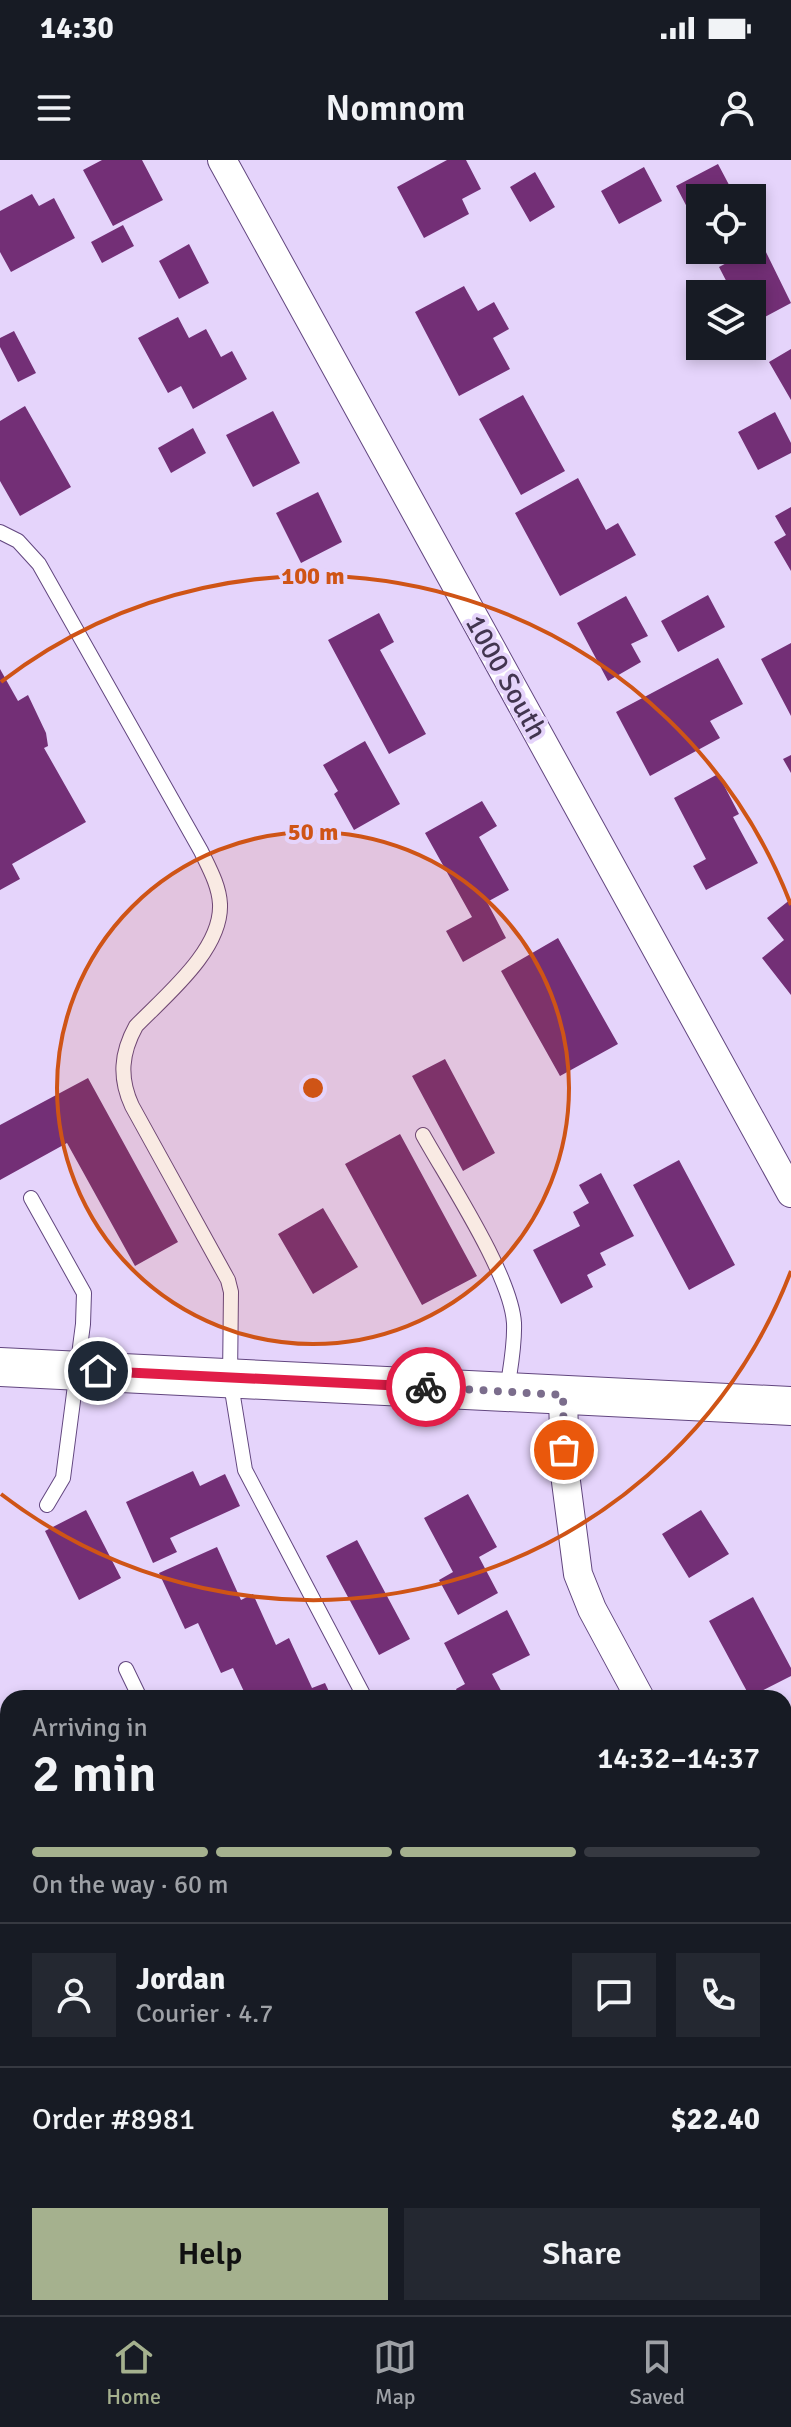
<!DOCTYPE html>
<meta charset="utf-8">
<style>
body{margin:0;font-family:Signika,sans-serif;background:#242831;color:#f1f3f6;height:100vh;display:flex;flex-direction:column;font-size:30px;white-space:nowrap}
*{box-sizing:border-box;margin:0}
p{font-size:26px;color:#9ea1a6}
.icon{flex:none;width:44px;height:44px;fill:none;stroke:currentColor;stroke-width:2;stroke-linecap:round;stroke-linejoin:round}
.map{position:relative;flex:1;overflow:hidden}
.sheet{position:absolute;left:0px;top:1530px;width:792px;height:626px;display:flex;flex-direction:column;background:#171b24;border-radius:24px 24px 0 0;box-shadow:0 4px 12px #0003}
.sheet>*{flex:none}
.tools{position:absolute;left:686px;top:24px;display:grid;gap:16px}
.tools a{display:grid;place-items:center;width:80px;height:80px;border-radius:0px;background:#171b24;box-shadow:0 4px 12px #0003;font-size:40px}
.pin{position:absolute;display:grid;place-items:center;width:68px;height:68px;color:#fff;margin:-34px;border:4px solid #fff;border-radius:50%;box-shadow:0 2px 8px #0007}
.courier{position:absolute;display:grid;place-items:center;width:80px;height:80px;margin:-40px;border:6px solid #e11d48;border-radius:50%;background:#fff;color:#222;box-shadow:0 2px 10px #0007}
.headline em{font-style:normal;font-weight:600}
.headline div{display:flex;flex-direction:column-reverse}
.headline{display:flex;align-items:center;justify-content:space-between;height:136px;padding:0 32px}
h1{font-size:52px;font-weight:600;line-height:60px}
.bar{display:grid;grid-template-columns:repeat(4,1fr);gap:12px 8px;align-content:center;height:96px;padding:0 32px}
.bar i{height:10px;border-radius:6px;background:#363941}
.bar .current{background:#a5b18e}
.bar p{grid-column:span 4}
.line{display:flex;align-items:center;gap:20px;padding:0 32px;border-top:2px solid #363941}
.line div{flex:1}
.round{display:grid;place-items:center;flex:none;width:84px;height:84px;border-radius:0px;background:#242831}
.primary-button{display:flex;gap:16px;margin-top:auto;padding:16px 32px}
.primary-button a{flex:1;height:92px;border-radius:0px;background:#a5b18e;color:#111;font-size:32px;font-weight:600;line-height:92px;text-align:center}
.primary-button a+a{background:#242831;color:#f1f3f6}
.status{display:flex;justify-content:space-between;align-items:center;height:56px;padding:0 40px;background:#171b24;direction:ltr}
.status svg{height:22px;fill:currentColor}
header{display:flex;justify-content:space-between;align-items:center;height:104px;padding:0 32px;background:#171b24;font-size:36px;font-weight:600}
.dock{display:flex;justify-content:space-around;align-items:center;height:112px;border-top:2px solid #363941;background:#171b24;font-size:22px;color:#9ea1a6}
.dock a{display:grid;justify-items:center;gap:4px}
.dock .current{color:#a5b18e}
.map>svg:first-child{display:block}
.built{fill:#dac6f1}
.building{fill:#732f76}
.lines{fill:none;stroke-linecap:round;stroke-linejoin:round}
.lane-casing{stroke:#62467f;stroke-width:16}
.street-casing{stroke:#62467f;stroke-width:30}
.secondary-casing{stroke:#62467f;stroke-width:40}
.lane{stroke:#fff;stroke-width:14}
.street{stroke:#fff;stroke-width:28}
.secondary{stroke:#fff;stroke-width:38}
.done{stroke:#7b6d8c;stroke-width:8;stroke-dasharray:0 14.4}
.route{stroke:#e11d48;stroke-width:10}
.ring{fill:none;stroke:#cf5416;stroke-width:4}
.labels{text-anchor:middle;dominant-baseline:central;stroke-width:8;stroke-linejoin:round;paint-order:stroke}
.street-label{font-size:28px;fill:#423550;stroke:#e5d4fb}
.centre{fill:#cf5416;stroke:#e5d4fb;stroke-width:4}
.ring-label{font-size:24px;text-anchor:middle;font-weight:bold;fill:#cf5416;stroke:#e5d4fb;stroke-width:8;stroke-linejoin:round;paint-order:stroke}
</style>
<div class="status"><b>14:30</b><svg viewBox="0 0 49 12"><path d="M0 12V9h3v3zM5 12V6h3v6zM10 12V3h3v9zM15 12V0h3v12zM26 1h20v11H26zM47 4h2v5h-2z"/></svg></div>
<header><svg class="icon" aria-label="menu" viewBox="0 0 24 24"><path d="M4 6h16M4 12h16M4 18h16"/></svg>Nomnom<svg class="icon" aria-label="person" viewBox="0 0 24 24"><circle cx="12" cy="8" r="4"/><path d="M4 21q1-7 8-7t8 7"/></svg></header>
<div class="map">
<svg width="791" height="2155" viewBox="0 0 791 2155">
<rect width="100%" height="100%" fill="#e5d4fb"/>
<!-- built -->
<path class="built" d="M8,1997v151h244l-13,7h-239v-153z"/>
<!-- building -->
<path class="building" d="M102,0h40l21,40 -50,26 -30,-56z
M447,0h19l15,29 -19,10 7,15 -45,24 -27,-51z
M718,4l18,34h-36v34l-24,-46z
M644,7l18,34 -43,23 -18,-33z
M535,12l20,35 -25,15 -20,-35z
M32,34l7,12 15,-8 21,40 -64,34 -11,-20v-41z
M123,65l11,21 -32,17 -11,-21z
M189,84l20,39 -30,16 -20,-38z
M762,84l29,59 -39,21v-30h-19l-14,-27z
M464,126l14,25 16,-9 15,27 -16,9 17,31 -51,27 -44,-84z
M178,157l11,21 17,-9 15,28 11,-6 15,28 -54,30 -12,-23 -13,7 -30,-55z
M14,171l22,42 -18,9 -18,-35v-9z
M791,189v51l-22,-38z
M523,235l42,76 -44,24 -42,-76z
M25,246l46,81 -51,29 -20,-35v-60z
M273,251l27,52 -47,24 -27,-52z
M775,252l16,31v10l-33,17 -20,-38z
M193,268l13,25 -35,20 -13,-25z
M578,318l28,52 12,-7 18,32 -76,41 -45,-83z
M318,332l24,50 -41,21 -25,-50z
M791,347v64l-17,-29 12,-7 -11,-19z
M708,435l17,32 -47,25 -17,-31z
M626,436l22,40 -17,8 10,18 -33,19 -31,-58z
M379,453l15,29 -14,8 46,84 -37,20 -61,-114z
M791,483v73l-30,-57z
M718,498l25,46 -33,17 10,17 -70,38 -34,-64z
M0,509l18,32 10,-6 18,38 2,13 -4,2 42,74 -74,42 8,15 -20,11z
M365,581l35,63 -46,26 -20,-36 4,-3 -15,-26z
M791,595v18l-8,-14z
M718,614l21,40 -6,3 25,46 -52,27 -13,-24 13,-7 -32,-61z
M482,641l15,25 -18,11 30,53 -22,12 19,36 -43,24 -17,-31 26,-14 -47,-84z
M791,739v96l-29,-37 22,-18 -17,-22z
M558,778l60,106 -58,32 -59,-105z
M445,899l50,94 -32,18 -51,-95z
M88,918l90,164 -43,24 -68,-123 -67,37v-55z
M400,974l77,142 -55,29 -77,-141z
M679,1000l56,105 -46,25 -56,-105z
M601,1013l33,63 -34,17 6,12 -19,10 6,12 -32,17 -28,-54 47,-24 -7,-14 16,-9 -10,-18z
M323,1048l35,59 -45,27 -35,-60z
M193,1311l7,15 25,-12 15,32 -70,32 7,14 -24,11 -27,-61z
M468,1334l29,53 -18,10 19,36 -40,22 -19,-35 14,-8 -29,-54z
M86,1350l35,68 -42,22 -34,-69z
M701,1350l28,44 -40,24 -27,-44z
M357,1380l53,99 -31,16 -53,-99z
M217,1387l24,53 12,-6 23,51 13,-7 23,50 13,-5 7,15h-85l-14,-30 -12,5 -23,-50 -13,6 -26,-56z
M753,1437l38,71v8l-41,21 -41,-76z
M507,1450l23,45 -38,19 13,24h-45l-4,-9 9,-5 -21,-41z
M791,1552v38l-7,-13v-21z
M791,1591v44l-7,-14v-26z
M8,1596v53l-8,-16v-33z
M0,1817l8,15v28l-8,4z
M352,2148h90l2,3 -7,4h-89l-2,-4z"/>
<g class="lines">
<!-- lane casing -->
<g class="lane-casing">
<path id="lane" d="M0,372l18,9 21,23 162,287c8,17 18,34 19,53 2,46 -54,91 -84,122 -15,27 -17,52 -4,80l96,174 3,12 -1,86 15,92 120,228
M423,975c25,45 88,140 91,188 1,23 -4,46 -7,68
M31,1038l53,95 -1,31 -20,154 -16,27
M126,1509l14,29
M0,1941l8,-5
M0,2064l4,-2 4,6
M64,2148l5,7"/>
</g>
<!-- street casing -->
<g class="street-casing">
<path id="street" d="M222,0l569,1033
M563,1235l2,79 13,100 14,35 48,89
M784,1909l7,-1
M676,2155l11,-7"/>
</g>
<!-- secondary casing -->
<g class="secondary-casing">
<path id="secondary" d="M0,1207l791,39"/>
</g>
<!-- lane -->
<use href="#lane" class="lane"/>
<!-- street -->
<use href="#street" class="street"/>
<!-- secondary -->
<use href="#secondary" class="secondary"/>
</g>
<g class="lines">
<!-- done -->
<path class="done" d="M426,1227l137,8 1,55"/>
<!-- route -->
<path class="route" d="M98,1211l328,16"/>
</g>
<!-- distance rings -->
<circle cx="313" cy="928" r="256" fill="#cf5416" fill-opacity=".12"/>
<g class="ring">
<circle cx="313" cy="928" r="256"/>
<path d="M791 1111A512 512 0 0 1 1 1334M1 522A512 512 0 0 1 791 745"/>
</g>
<g class="labels">
<!-- street labels -->
<g class="street-label">
<text transform="translate(506 517) rotate(61)">1000 South</text>
</g>
</g>
<circle cx="313" cy="928" r="12" class="centre"/>
<g class="ring-label">
<text x="313" y="424">100 m</text>
<text x="313" y="680">50 m</text>
</g>
</svg>
<div class="tools">
<a><svg class="icon" aria-label="locate" viewBox="0 0 24 24"><circle cx="12" cy="12" r="6"/><path d="M12 2v4M12 18v4M2 12h4M18 12h4"/></svg></a>
<a><svg class="icon" aria-label="layers" viewBox="0 0 24 24"><path d="M12 4l9 5-9 5-9-5zM3 14l9 5 9-5"/></svg></a>
</div>
<div class="pin" style="left:564px;top:1290px;background:#ea580c"><svg class="icon" aria-label="bag" viewBox="0 0 24 24"><path d="M5 8h14l-1 12H6zM9 8a3 3 0 0 1 6 0"/></svg></div>
<div class="pin" style="left:98px;top:1211px;background:#1f2937"><svg class="icon" aria-label="home" viewBox="0 0 24 24"><path d="M3 11l9-7 9 7M6 9v11h12V9"/></svg></div>
<div class="courier" style="left:426px;top:1227px"><svg class="icon" aria-label="bike" viewBox="0 0 24 24"><circle cx="6" cy="16" r="4"/><circle cx="18" cy="16" r="4"/><path d="M6 16l4-8h5l3 8M10 8l3 8H6M13 5h3"/></svg></div>
<section class="sheet">
<div class="headline"><div><h1>2 min</h1><p>Arriving in</p></div><em>14:32–14:37</em></div>
<div class="bar"><i class="current"></i><i class="current"></i><i class="current"></i><i></i><p>On the way · 60 m</p></div>
<div class="line" style="height:144px"><a class="round"><svg class="icon" aria-label="person" viewBox="0 0 24 24"><circle cx="12" cy="8" r="4"/><path d="M4 21q1-7 8-7t8 7"/></svg></a><div><b>Jordan</b><p>Courier · 4.7</p></div><a class="round"><svg class="icon" aria-label="chat" viewBox="0 0 24 24"><path d="M4 5h16v11H9l-5 4z"/></svg></a><a class="round"><svg class="icon" aria-label="phone" viewBox="0 0 24 24"><path d="M5 4h4l2 5-3 2q2 4 5 5l2-3 5 2v4C11 20 4 13 5 4z"/></svg></a></div>
<div class="line" style="height:104px"><div>Order #8981</div><b>$22.40</b></div>
<div class="primary-button"><a>Help</a><a>Share</a></div>
</section>
</div>
<nav class="dock">
<a class="current"><svg class="icon" aria-label="home" viewBox="0 0 24 24"><path d="M3 11l9-7 9 7M6 9v11h12V9"/></svg>Home</a>
<a><svg class="icon" aria-label="map" viewBox="0 0 24 24"><path d="M3 6l6-2 6 2 6-2v14l-6 2-6-2-6 2zM9 4v14M15 6v14"/></svg>Map</a>
<a><svg class="icon" aria-label="saved" viewBox="0 0 24 24"><path d="M7 4h10v16l-5-4-5 4z"/></svg>Saved</a>
</nav>
